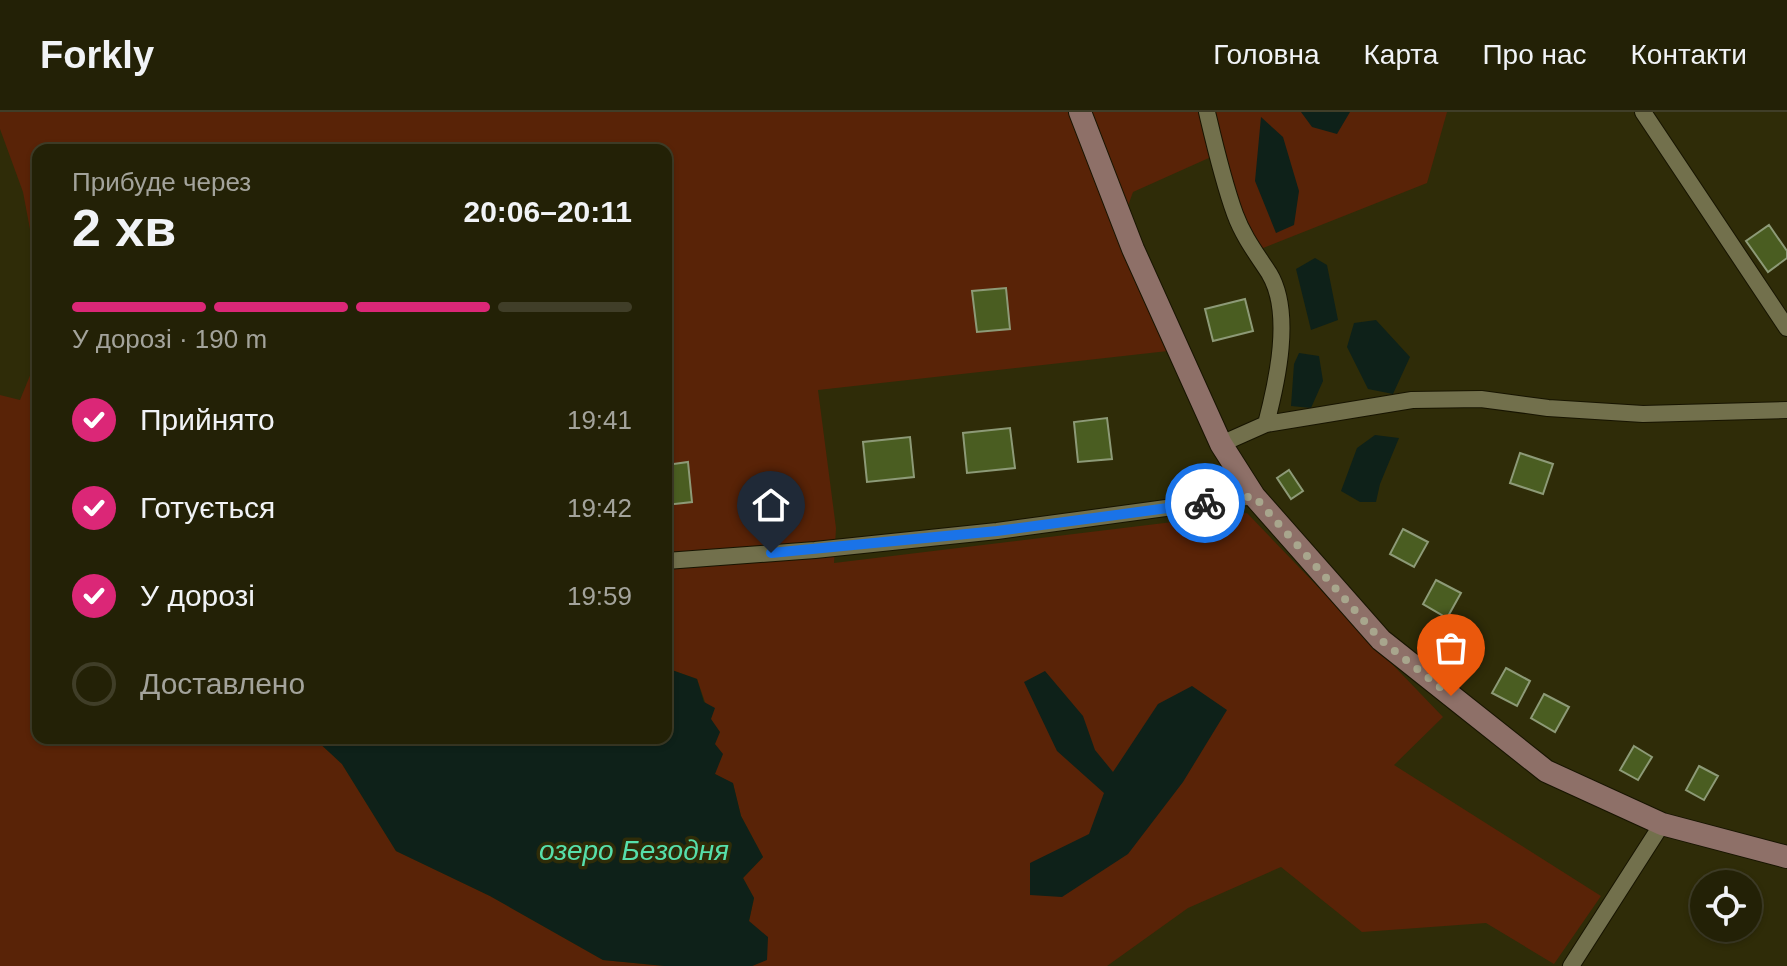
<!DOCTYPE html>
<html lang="uk">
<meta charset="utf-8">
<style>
body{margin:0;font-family:Arial,sans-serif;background:#2f2e14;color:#f1f3f6;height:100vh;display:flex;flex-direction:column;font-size:30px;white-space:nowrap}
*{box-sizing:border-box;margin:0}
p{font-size:26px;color:#a3a39b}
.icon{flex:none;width:44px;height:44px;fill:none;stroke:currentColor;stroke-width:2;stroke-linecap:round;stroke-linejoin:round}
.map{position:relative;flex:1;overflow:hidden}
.side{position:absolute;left:32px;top:32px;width:640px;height:600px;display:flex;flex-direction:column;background:#232106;border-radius:16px;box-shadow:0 2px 6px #0004,0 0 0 2px #403e28}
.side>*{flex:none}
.buttons{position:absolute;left:1690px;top:758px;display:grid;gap:16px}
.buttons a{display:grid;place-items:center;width:72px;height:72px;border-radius:50%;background:#232106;box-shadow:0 2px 6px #0004,0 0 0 2px #403e28;font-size:40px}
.pin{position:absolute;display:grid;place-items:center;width:68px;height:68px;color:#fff;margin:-82px -34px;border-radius:50% 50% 50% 0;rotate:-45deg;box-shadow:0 0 8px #0007}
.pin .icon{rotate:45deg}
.courier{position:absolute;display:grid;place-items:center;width:80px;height:80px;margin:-40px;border:6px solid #1a73e8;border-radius:50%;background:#fff;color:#222;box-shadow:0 2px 10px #0007}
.overview em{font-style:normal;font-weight:700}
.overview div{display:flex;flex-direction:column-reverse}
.overview{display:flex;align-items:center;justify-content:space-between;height:136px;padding:0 40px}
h1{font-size:52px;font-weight:700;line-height:60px}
.bar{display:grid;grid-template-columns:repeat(4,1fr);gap:12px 8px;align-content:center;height:96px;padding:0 40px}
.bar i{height:10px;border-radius:6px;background:#403e28}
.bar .current{background:#db2777}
.bar p{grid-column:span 4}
ol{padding:0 40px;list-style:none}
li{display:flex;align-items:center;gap:24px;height:88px}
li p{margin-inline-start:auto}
li .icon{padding:8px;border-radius:50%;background:#db2777;color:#fff;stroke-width:4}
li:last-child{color:#a3a39b}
li i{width:44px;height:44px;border:4px solid #403e28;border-radius:50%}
header{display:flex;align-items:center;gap:48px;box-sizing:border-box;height:112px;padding:0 40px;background:#232106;border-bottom:2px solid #403e28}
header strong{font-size:38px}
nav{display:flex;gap:44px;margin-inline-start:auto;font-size:28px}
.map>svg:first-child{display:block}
.green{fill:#592307}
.water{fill:#0e2119}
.building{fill:#4a5d21;stroke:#8d9a77;stroke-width:2}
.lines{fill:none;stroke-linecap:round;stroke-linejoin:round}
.street-casing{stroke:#171400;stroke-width:18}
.secondary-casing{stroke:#171400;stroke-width:24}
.street{stroke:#72704c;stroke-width:16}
.secondary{stroke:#8e7068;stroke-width:22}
.done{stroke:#a8a68d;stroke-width:8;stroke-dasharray:0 14.4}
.route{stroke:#1a73e8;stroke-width:10}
.labels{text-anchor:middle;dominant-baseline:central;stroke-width:7;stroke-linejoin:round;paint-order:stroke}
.water-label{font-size:28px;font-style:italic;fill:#56dfab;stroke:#2f2c08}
</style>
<header>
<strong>Forkly</strong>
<nav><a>Головна</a><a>Карта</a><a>Про нас</a><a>Контакти</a></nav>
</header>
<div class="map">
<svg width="1787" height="854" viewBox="0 0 1787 854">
<rect width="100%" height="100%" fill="#2f2c08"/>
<!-- green -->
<path class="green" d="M0,0h1447l-20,71 -169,67 -47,-93 -78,35 -11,30 46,129 -350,39 18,138 -2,35 413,-50 196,204 -49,48 207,131 -47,68 -68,-41 -124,9 -81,-65 -93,41 -81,58h-355l15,-7 -18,-38 5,-23 -11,-20 20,-21 -22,-41 -8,-32 -18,-10 -4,-55 -14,-40 -31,-11v-518h-628v122l-15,-80 -23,-63z
M38,244v382h276l28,26 54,87 94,45 113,64 62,6h-665v-571l20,5z"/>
<!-- water -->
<path class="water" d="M1301,0h49l-13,22 -25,-7z
M1261,5l22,20 16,54 -5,34 -18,8 -21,-52z
M1315,146l12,7 11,55 -27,10 -15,-61z
M1376,208l34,37 -17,37 -25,-5 -21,-42 7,-24z
M1299,241l20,3 4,25 -12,27 -20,-2 3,-42z
M1375,323l24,3 -19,46 -4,18h-16l-19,-11 16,-43z
M666,556l31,11 7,23 11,6 -4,11 9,13 -5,12 8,10 -8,20 18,9 8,33 22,41 -20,21 11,20 -5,23 19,16 -1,23 -15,6h-87l-62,-6 -113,-64 -94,-45 -54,-87 -28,-26h352z
M1045,559l38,45 12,34 18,22 45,-68 34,-18 35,24 -44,72 -55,72 -66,43 -32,-2v-32l59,-29 15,-41 -47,-42 -33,-69z"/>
<!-- building -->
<path class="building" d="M1769,113l18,26v7l-19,14 -22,-31z
M1006,176l4,41 -33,3 -5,-41z
M1245,187l8,32 -40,10 -8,-32z
M1107,306l5,41 -34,3 -4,-40z
M1010,316l5,40 -48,5 -4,-40z
M910,325l4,40 -47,5 -4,-40z
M1520,341l33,11 -10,30 -33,-11z
M688,350l4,40 -26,3v-40z
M1289,358l14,21 -12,8 -14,-21z
M1403,417l25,13 -14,25 -24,-13z
M1436,468l25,13 -14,25 -24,-14z
M1506,556l24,13 -13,25 -25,-13z
M1544,582l25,13 -14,25 -24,-14z
M1634,634l18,11 -14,23 -18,-10z
M1699,654l19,10 -14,24 -18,-10z"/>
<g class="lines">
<!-- street casing -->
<g class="street-casing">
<path id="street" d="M1207,0c8,34 16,69 28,102 8,22 21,39 34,59 24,39 8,109 -3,151
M1643,0l144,216
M1221,332l45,-20 146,-24 69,-1 67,9 95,6 144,-4
M666,449l149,-11 182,-19 257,-35
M1571,854l91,-142"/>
</g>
<!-- secondary casing -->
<g class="secondary-casing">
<path id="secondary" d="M1080,0l53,137 88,195 33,52 127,144 165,131 116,53 125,33"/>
</g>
<!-- street -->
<use href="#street" class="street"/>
<!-- secondary -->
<use href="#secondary" class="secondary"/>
</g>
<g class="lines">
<!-- done -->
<path class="done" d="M1205,391l49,-7 127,144 70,56"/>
<!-- route -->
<path class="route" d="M771,441l226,-22 208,-28"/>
</g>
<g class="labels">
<!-- water labels -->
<g class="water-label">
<text x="634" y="738">озеро Безодня</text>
</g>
</g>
</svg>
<div class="buttons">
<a><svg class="icon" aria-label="locate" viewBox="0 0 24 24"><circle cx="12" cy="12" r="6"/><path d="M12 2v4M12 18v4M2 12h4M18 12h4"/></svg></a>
</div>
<div class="pin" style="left:1451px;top:584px;background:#ea580c"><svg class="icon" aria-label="bag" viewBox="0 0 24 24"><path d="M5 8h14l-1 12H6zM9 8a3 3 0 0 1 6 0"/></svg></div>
<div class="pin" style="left:771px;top:441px;background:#1f2937"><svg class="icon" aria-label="home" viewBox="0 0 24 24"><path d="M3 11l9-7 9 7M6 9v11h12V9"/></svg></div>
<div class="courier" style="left:1205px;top:391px"><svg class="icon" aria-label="bike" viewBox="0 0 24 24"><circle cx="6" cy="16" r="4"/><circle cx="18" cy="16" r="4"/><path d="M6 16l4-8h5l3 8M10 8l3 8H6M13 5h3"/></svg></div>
<section class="side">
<div class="overview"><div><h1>2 хв</h1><p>Прибуде через</p></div><em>20:06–20:11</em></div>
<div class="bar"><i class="current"></i><i class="current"></i><i class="current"></i><i></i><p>У дорозі · 190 m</p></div>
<ol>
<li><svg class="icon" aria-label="check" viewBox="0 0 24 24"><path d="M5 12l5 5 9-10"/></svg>Прийнято<p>19:41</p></li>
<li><svg class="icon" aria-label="check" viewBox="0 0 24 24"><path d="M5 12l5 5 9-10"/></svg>Готується<p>19:42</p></li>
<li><svg class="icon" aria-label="check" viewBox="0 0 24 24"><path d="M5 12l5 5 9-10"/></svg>У дорозі<p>19:59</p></li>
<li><i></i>Доставлено</li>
</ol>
</section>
</div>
